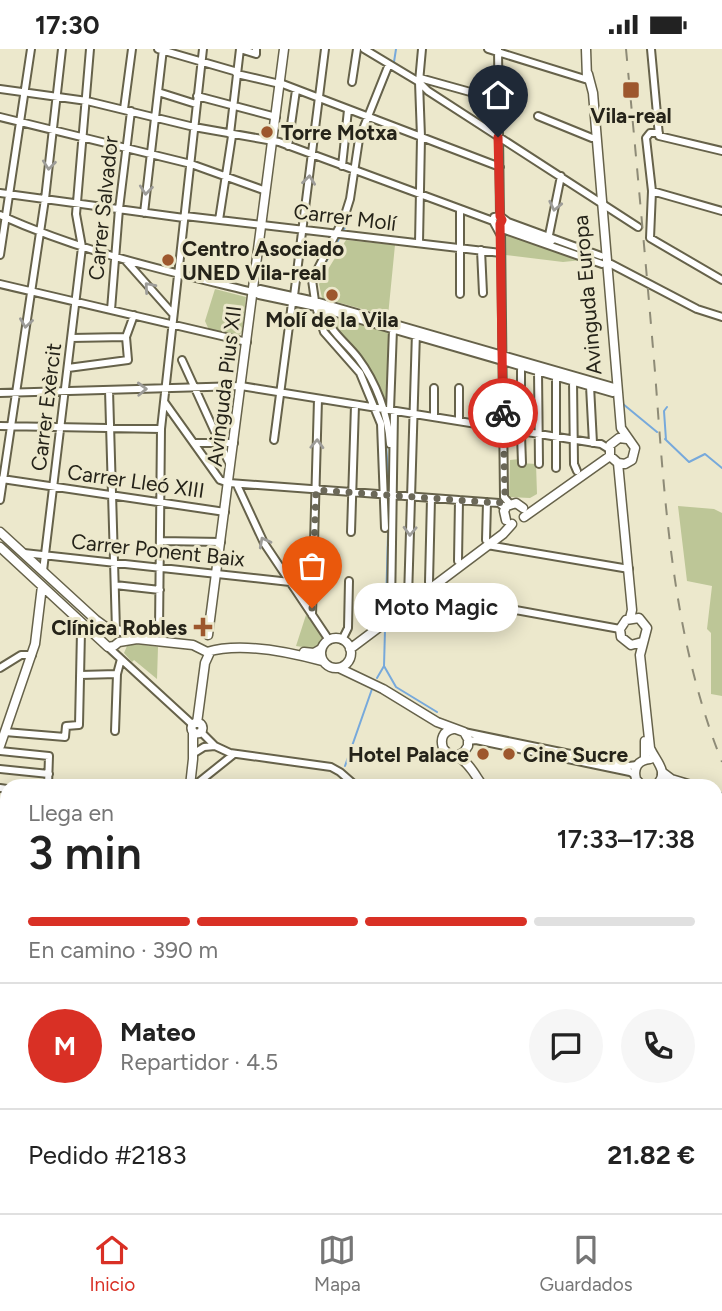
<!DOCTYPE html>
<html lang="es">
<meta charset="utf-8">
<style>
body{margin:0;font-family:Figtree,sans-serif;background:#f6f6f6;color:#222;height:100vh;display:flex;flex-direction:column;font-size:26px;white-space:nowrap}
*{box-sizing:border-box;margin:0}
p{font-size:23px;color:#767676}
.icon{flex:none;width:38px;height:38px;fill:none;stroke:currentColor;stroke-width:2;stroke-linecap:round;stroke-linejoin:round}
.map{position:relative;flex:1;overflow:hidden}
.sheet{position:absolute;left:0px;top:730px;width:723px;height:436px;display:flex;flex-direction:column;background:#fff;border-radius:21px 21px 0 0;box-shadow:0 4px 18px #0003}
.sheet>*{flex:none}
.pin{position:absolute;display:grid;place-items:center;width:60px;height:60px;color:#fff;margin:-72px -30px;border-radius:50% 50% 50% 0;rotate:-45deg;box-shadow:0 0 7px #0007}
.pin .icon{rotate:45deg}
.courier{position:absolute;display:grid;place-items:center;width:70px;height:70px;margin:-35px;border:5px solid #d93025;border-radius:50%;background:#fff;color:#222;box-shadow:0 2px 9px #0007}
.bubble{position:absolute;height:49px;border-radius:24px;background:#fff;box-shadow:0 4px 18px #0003;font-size:23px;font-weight:600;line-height:49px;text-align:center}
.headline em{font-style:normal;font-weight:600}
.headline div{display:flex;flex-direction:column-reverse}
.headline{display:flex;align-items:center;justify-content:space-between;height:119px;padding:0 28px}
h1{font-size:46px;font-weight:600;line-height:52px}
.bar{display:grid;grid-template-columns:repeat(4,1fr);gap:10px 7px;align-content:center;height:84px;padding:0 28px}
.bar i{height:9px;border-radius:5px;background:#e0e0e0}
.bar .active{background:#d93025}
.bar p{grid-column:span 4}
.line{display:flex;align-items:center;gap:18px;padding:0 28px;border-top:2px solid #e0e0e0}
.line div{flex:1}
.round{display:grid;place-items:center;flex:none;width:74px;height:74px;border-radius:37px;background:#f6f6f6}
.status{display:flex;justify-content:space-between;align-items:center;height:49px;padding:0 35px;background:#fff;direction:ltr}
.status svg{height:19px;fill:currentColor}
.tab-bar{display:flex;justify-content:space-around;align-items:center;height:98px;border-top:2px solid #e0e0e0;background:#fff;font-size:19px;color:#767676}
.tab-bar a{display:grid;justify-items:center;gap:4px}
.tab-bar .active{color:#d93025}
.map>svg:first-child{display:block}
.green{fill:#bdc697}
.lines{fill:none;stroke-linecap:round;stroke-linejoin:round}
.stream{stroke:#77a9db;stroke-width:2}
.minor-tunnel{stroke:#c4c1a8;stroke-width:6;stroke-dasharray:6 3;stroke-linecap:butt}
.minor-casing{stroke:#66624a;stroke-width:10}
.major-casing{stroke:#66624a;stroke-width:11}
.highway-casing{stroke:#66624a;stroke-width:13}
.minor{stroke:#fff;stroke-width:6}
.major{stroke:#fff;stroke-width:8}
.highway{stroke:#fff;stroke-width:10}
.rail{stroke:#8e8b77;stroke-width:2;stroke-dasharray:12 12;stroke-linecap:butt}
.oneway{stroke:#9d9c98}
.done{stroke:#6b6858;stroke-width:7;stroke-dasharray:0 12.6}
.route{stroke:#d93025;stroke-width:9}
.poi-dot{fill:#9d572d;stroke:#ece8cc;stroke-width:2.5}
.labels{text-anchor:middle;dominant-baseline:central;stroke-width:6;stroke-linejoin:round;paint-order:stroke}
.poi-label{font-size:21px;font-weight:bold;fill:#252319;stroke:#ece8cc;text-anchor:start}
.street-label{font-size:21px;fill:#252319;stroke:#ece8cc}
</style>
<div class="status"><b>17:30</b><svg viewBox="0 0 49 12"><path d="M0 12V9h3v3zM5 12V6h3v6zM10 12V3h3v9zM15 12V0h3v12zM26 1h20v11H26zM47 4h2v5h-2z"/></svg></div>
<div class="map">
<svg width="722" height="1164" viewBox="0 0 722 1164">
<rect width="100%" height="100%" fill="#ece8cc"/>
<!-- green -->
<path class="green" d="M505,184l77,27 -19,2 -58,-7z
M346,191l49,5 -7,71 -66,-18 -3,-14z
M215,240l31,8 -4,35 -4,4 -29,-6 -4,-9z
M327,267l63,16 -2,73h-4l-13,-27 -35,-45z
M520,410v4l16,1 1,30 -7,4 -21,-1 1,-37z
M678,457l36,3 8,4v183l-11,-2v-61l-4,-4 5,-43 -25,-5z
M306,566l18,22 -9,12 -19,-3z
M136,595l22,3 -1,32 -23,-19 -2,2 -8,-9 3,-7z"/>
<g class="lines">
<!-- stream -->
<path class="stream" d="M394,13l2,-13
M373,64l18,-44
M344,181l9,-29 3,-24
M318,227l22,-39
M316,235l2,12
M326,279l37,42 15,34
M623,355l34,28
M385,379l4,61
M665,390l24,23 16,-8 17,14
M666,391l-2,-29 3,-4
M386,555l3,-104
M384,617l12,21 41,25
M377,629l7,-12 1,-36
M345,717l27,-77
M339,737l2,-6
M716,989l6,6
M699,1158v6
M239,1164l4,-6"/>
<!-- minor-tunnel -->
<path class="minor-tunnel" d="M592,208l14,5"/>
<!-- minor casing -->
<g class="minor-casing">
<path id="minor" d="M158,0l76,22 3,3 43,10
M240,0l16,5v-5
M364,0l55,33 9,9 210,136
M488,0l100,31
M498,0l2,167
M651,0l8,87 63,15
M420,29l79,22
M352,33l5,-33
M280,34l220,84
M0,40l87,12 107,26 85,15 214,79 7,13
M158,43l38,12
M197,47l79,21
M124,60l8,-60
M538,67l54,22
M0,68l191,47 75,27
M659,84h-9l-4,5 6,53 -2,47 72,42
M230,85l10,-85
M288,97l8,-56
M342,117l6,-56
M652,142l70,20
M0,144l184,25
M144,164l19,-164
M0,166c81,37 167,56 253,77l6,3 57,12 297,86
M185,167l316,37
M219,171l13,-84
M493,172l1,-4 6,-1 8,6 93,34
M501,175l50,18
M501,181h4l97,34
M501,182l3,266 6,7
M549,186l12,-59
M419,194l2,-106 -2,-55 3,-33
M481,201l2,43
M0,206l31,-206
M126,212l47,53
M611,215l86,45 25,8
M0,235l247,58
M253,243l7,-3 55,12 302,87
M460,245v-85
M294,247l31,-247
M315,252l-3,-21 32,-62 6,-19 9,-60 30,-75
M316,258l8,25 36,41 21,51 4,104
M111,261l8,-101 12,-98
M324,261c4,21 21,31 34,48 18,24 30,56 32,86
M71,289l55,-1
M182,311l48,105
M68,319l60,-8 -2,-23 8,-22
M521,321v58
M538,322l1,93
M556,327v92
M573,332l1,83 3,7
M590,337l3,57
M459,339v33
M485,340v36
M109,341l7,240
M0,344l241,-7 360,58 8,5
M165,354l55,77 9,3 270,20 6,5
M390,361l3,-81
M434,368v-29
M0,377l161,3
M521,386l1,28
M274,391l18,-137
M194,394h40
M2,430l223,33
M237,436l27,58 65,97
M0,451l45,-301 17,-150
M351,483l4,-127
M486,491l1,-38
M160,492l61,1
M487,496l142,24
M24,504l266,29
M458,512l1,-61
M43,522l39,-324 -6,-33 14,-165
M429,533l2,-84
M115,536l45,5
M383,539v28
M422,544l198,36
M408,549l8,-266
M391,561l3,-199
M312,566l6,-216
M154,588l5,-6 2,-202 42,-380
M342,591l6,-12 1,-47
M108,598l85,78
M0,619l21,-13h11
M80,626l37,-1
M115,682l2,-57 4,-15
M5,683l60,5 1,-11 13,-1 2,-94 4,-5
M201,683l14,14 15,7 101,14 9,5 16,14
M464,683l165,34 8,-1
M468,692l8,-1 154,32 5,3
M0,702l49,5 -1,30
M196,703l8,-5 11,-1
M0,720l49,5
M194,737l40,-32
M0,739l7,1
M0,1055l7,1
M678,1158l1,6
M25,1164l3,-6
M251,1164l4,-6"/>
</g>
<!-- major casing -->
<g class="major-casing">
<path id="major" d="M586,0l1,29
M588,25l5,19 28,335 14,20 -3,12 -7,4 -7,-1 -8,-7v-11l9,-7 8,1
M618,414l14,147 -2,8
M524,468l86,-61
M506,471l-2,-9 3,-5 9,-3 7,5
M0,483l96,88 11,8 33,7
M0,498l108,100 6,-1 5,-4 18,-3 56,6 14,7c33,-10 82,0 115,9
M208,586l76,-586
M321 604a15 15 0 1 1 30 0a15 15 0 1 1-30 0Z
M642,593l-11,3 -10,-8 -1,-8 6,-9 13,-2 8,10 -7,27 10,93c6,14 21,25 5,38
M350,600l153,-115 9,-10
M304,603l10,1 7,-4
M339,619l44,21 54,33 27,10 4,7v7l-4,6 -7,4
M191.5 679a5.5 5.5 0 1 1 11 0a5.5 5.5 0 1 1-11 0Z
M197,674l8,-60 5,-11
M453,680c-10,2 -13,10 -10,19 5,7 8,6 15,9 11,5 18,20 25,29
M0,697l35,-102 7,-58
M645,710v-18
M190,737l3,-27v-27
M642,737l-6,-7c-3,-11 2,-19 14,-20
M375,1158l1,6"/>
</g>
<!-- highway casing -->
<g class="highway-casing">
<path id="highway" d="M663,725l8,6 20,6
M716,747l6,5
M716,801l6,-15
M716,1047l6,-4
M716,1095l6,-22
M691,1158l1,6
M705,1164v-6"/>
</g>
<!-- minor -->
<use href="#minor" class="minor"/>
<!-- major -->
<use href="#major" class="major"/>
<!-- highway -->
<use href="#highway" class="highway"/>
<!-- rail -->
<path class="rail" d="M626,0c10,107 20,215 29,323 10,132 17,265 67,390"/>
</g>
<!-- one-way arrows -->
<defs><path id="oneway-chevron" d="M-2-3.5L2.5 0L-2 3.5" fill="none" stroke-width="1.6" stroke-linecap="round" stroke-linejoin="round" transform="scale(1.75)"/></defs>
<g class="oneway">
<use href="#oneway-chevron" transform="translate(49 116) rotate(96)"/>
<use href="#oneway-chevron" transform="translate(309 131) rotate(-83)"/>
<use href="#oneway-chevron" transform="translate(146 141) rotate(96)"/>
<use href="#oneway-chevron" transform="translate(555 157) rotate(102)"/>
<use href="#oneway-chevron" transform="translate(149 238) rotate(-131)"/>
<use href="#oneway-chevron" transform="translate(26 274) rotate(98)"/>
<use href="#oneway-chevron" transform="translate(142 340) rotate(-2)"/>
<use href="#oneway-chevron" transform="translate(317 395) rotate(-88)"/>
<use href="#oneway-chevron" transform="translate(410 482) rotate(92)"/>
<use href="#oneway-chevron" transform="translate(264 493) rotate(-118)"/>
</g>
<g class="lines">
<!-- done -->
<path class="done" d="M312,559l4,-118 183,13 6,-6 -2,-84"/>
<!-- route -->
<path class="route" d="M498,88l2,79 2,4 -2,4 3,189"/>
</g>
<!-- markers -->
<g class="poi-dot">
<rect x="622" y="32" width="18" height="18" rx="3.5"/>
<circle cx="267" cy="83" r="7"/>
<circle cx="168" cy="211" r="7"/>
<circle cx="332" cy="246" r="7"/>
<path d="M199.5 567.5h7v7h7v7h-7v7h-7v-7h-7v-7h7z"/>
<circle cx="483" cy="705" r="7"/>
<circle cx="509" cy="705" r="7"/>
</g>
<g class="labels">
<!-- poi labels -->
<g class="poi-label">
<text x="631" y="66" text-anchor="middle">Vila-real</text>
<text x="281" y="83">Torre Motxa</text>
<text x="182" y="199">Centro Asociado<tspan x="182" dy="24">UNED Vila-real</tspan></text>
<text x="332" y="270" text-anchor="middle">Molí de la Vila</text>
<text x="187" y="578" text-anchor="end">Clínica Robles</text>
<text x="469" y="705" text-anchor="end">Hotel Palace</text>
<text x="523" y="705">Cine Sucre</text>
</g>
<!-- street labels -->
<g class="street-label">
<text transform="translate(103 159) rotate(-84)">Carrer Salvador</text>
<text transform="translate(345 168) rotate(7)">Carrer Molí</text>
<text transform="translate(587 246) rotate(-95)">Avinguda Europa</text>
<text transform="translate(224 337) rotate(-83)">Avinguda Pius XII</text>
<text transform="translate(46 358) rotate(-83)">Carrer Exèrcit</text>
<text transform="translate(136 432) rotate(8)">Carrer Lleó XIII</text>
<text transform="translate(158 501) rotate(6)">Carrer Ponent Baix</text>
</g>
</g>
</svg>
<div class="pin" style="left:312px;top:559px;background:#ea580c"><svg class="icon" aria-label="bag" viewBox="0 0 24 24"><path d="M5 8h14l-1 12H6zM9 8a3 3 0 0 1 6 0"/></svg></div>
<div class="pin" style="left:498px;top:88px;background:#1f2937"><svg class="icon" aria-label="home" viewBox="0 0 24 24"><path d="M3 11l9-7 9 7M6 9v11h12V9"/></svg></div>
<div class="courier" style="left:503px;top:364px"><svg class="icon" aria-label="bike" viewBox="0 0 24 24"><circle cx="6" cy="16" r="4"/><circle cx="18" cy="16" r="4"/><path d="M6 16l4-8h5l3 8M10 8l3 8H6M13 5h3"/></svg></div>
<div class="bubble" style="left:354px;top:534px;width:164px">Moto Magic</div>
<section class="sheet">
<div class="headline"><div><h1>3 min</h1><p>Llega en</p></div><em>17:33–17:38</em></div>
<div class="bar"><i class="active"></i><i class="active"></i><i class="active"></i><i></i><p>En camino · 390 m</p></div>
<div class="line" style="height:126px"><b class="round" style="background:#d93025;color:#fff">M</b><div><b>Mateo</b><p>Repartidor · 4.5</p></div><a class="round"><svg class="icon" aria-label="chat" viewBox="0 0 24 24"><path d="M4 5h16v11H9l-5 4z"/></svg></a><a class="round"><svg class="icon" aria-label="phone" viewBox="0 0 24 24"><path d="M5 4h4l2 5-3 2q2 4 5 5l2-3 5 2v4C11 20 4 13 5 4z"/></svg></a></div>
<div class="line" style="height:91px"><div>Pedido #2183</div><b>21.82 €</b></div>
</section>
</div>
<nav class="tab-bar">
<a class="active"><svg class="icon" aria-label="home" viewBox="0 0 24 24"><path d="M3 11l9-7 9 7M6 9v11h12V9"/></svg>Inicio</a>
<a><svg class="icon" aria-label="map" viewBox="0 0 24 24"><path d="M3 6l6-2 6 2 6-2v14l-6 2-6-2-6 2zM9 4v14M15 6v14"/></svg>Mapa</a>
<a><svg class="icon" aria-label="saved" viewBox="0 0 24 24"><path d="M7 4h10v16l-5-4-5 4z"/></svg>Guardados</a>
</nav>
